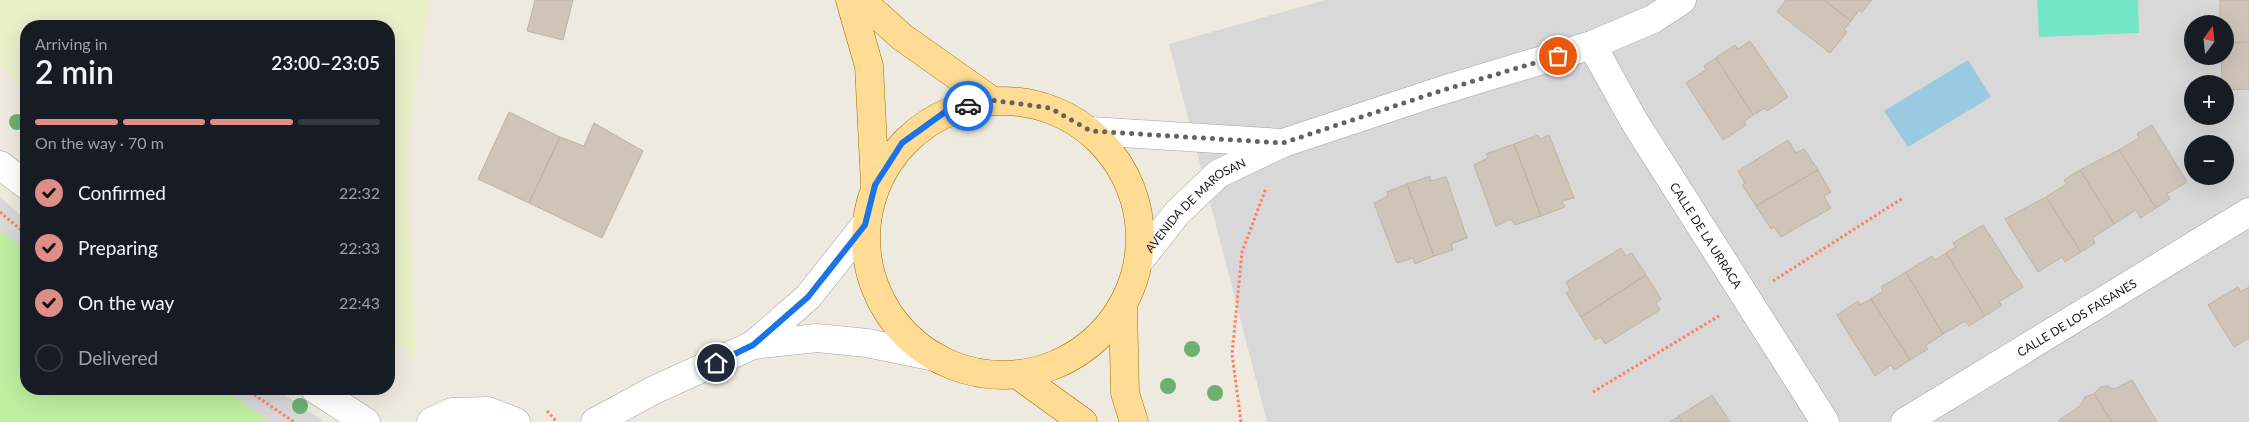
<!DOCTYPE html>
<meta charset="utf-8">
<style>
body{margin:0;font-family:Lato,sans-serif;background:#242831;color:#f1f3f6;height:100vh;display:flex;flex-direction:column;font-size:19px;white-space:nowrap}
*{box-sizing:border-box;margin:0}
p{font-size:16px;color:#9ea1a6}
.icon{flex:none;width:28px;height:28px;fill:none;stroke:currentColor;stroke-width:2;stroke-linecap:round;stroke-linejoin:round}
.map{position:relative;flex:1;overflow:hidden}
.side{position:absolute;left:20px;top:20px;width:375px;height:375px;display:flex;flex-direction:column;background:#171b24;border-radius:20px;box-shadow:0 5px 20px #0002}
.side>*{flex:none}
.needle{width:32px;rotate:15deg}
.controls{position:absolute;left:2184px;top:15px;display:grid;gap:10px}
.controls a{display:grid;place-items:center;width:50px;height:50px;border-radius:50%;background:#171b24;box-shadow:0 5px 20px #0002;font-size:25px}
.pin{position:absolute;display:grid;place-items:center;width:42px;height:42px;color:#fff;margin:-21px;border:2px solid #fff;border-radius:50%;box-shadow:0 1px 5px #0007}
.courier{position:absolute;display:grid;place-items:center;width:50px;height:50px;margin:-25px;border:4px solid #1a73e8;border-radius:50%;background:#fff;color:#222;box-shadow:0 1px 6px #0007}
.head em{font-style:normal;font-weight:600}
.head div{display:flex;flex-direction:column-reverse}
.head{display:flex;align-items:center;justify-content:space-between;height:85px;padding:0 15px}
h1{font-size:32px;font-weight:600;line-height:38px}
.bar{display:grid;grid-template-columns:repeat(4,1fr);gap:8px 5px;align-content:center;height:60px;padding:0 15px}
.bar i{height:6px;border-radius:4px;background:#363941}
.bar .selected{background:#de8e87}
.bar p{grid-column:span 4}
ol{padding:0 15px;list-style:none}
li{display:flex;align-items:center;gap:15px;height:55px}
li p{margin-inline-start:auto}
li .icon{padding:5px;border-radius:50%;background:#de8e87;color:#111;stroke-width:4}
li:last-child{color:#9ea1a6}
li i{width:28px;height:28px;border:2px solid #363941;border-radius:50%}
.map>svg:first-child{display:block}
.residential{fill:#d9d8d8;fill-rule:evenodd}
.farmland{fill:#e9f0c8}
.grass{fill:#beef9f}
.pitch{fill:#74e6c5}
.water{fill:#9acae1}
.building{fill:#cec4b8;stroke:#c1b2a0}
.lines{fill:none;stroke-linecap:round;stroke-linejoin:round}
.minor-casing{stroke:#a2a2a2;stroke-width:29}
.major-casing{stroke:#927000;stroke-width:29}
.path{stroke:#ff7f5f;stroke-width:3;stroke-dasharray:2.5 2.5;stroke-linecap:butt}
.minor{stroke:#fff;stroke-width:28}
.major{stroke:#ffdb93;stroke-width:28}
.tree{fill:#6cb172}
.done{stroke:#656360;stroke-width:5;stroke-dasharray:0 9}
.route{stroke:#1a73e8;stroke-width:6}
.labels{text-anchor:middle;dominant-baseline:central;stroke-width:4;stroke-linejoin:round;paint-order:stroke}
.street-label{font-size:12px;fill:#1b1b1b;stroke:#fff}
</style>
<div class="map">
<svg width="2249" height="422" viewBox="0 0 2249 422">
<rect width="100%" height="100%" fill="#eeeadf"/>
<!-- residential -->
<path class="residential" d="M1325,0h924v422h-982l-98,-378zM2192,24h33v32h-33zM2192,84h33v32h-33zM2192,144h33v32h-33z
M0,197l26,23v169h250l49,33h-325z"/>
<!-- farmland -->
<path class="farmland" d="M0,0h429l-23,156 11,201 -28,-19v-312h-363v66l-26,-26z"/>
<!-- grass -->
<path class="grass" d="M0,231l26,19v139h197l47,33h-270z"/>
<!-- pitch -->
<path class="pitch" d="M2037,0h101l1,33 -100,4z"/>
<!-- water -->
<path class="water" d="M1968,60l23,37 -83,50 -24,-36z"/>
<!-- building -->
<path class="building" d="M535,0h38l-10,40 -36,-9z
M1786,0h38l27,21 -7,9 3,2 -17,21 -53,-41z
M1824,0h48l-10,12 -3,-2 -8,11z
M2220,0h29v42l-24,1v-19h-5z
M1750,41l38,56 -21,14 -2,-3 -12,7 -37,-57 19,-13 3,4z
M2249,42v47l-24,1v-6h-3l-1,-28h4v-13z
M1716,58l37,57 -9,7 2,3 -23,15 -37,-57 20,-13 -2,-4z
M509,112l51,25 -31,66 -51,-24z
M594,123l49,28 -41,87 -73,-35 31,-66 24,9z
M2152,125l35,57 -20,12 3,5 -14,9 -37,-58 20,-12 -2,-4z
M1538,135l2,4 9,-4 25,63 -12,3 3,6 -24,9 -27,-72z
M1788,140l8,13 8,-4 14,21 -62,36 -14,-21 3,-2 -7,-12z
M1514,144l27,72 -26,9 -4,-6 -15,7 -22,-61 14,-7 -2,-4z
M2119,150l37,58 -16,10 -4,-8 -22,14 -34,-54z
M1818,170l13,22 -7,4 7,12 -50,29 -7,-10 -3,2 -15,-23z
M2080,170l34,54 -22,14 3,5 -14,9 -35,-55 21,-13 -3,-4z
M1430,176v5l16,-4 21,61 -16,6 2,6 -19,6 -27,-72z
M1407,184l27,72 -19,8 -2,-6 -16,5 -23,-60 14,-7 -1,-4z
M2046,197l35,55 -16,10 -3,-5 -24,15 -33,-53z
M1983,225l40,62 -24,15 3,3 -17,11 -39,-63 10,-6 -3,-4z
M1621,248l5,8 6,-3 14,22 -65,42 -15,-24 4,-3 -4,-8z
M1946,253l39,63 -16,10 -4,-5 -22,13 -37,-62 26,-16 3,4z
M1906,272l37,62 -18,12 3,3 -18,11 -39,-61 12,-8 -2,-4z
M1646,275l15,24 -5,4 4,7 -55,34 -4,-7 -6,3 -14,-23z
M2238,287l3,5 8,-5v51l-15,9 -26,-42z
M1871,299l39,61 -16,10 -3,-5 -16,11 -38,-61 21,-14 2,4z
M2132,380l25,42h-45l-18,-28 6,-7 7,-1 7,3z
M2094,394l18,28h-52l-1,-2 21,-14 5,-9z
M1712,395l18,27h-48l-3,-6z
M1679,416l3,6h-12z"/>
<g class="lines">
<!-- minor casing -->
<g class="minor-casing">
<g id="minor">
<path id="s1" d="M1592,45l42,76 191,301"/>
<path d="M1091,131l191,12"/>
<path d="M0,165l26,20"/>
<path id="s2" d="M1140,260l37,-47 41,-39 65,-31 157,-52 152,-46 61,-26 29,-19"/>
<path d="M753,345l64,-7 50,5 68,14"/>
<path d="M315,389l51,33"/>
<path d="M431,422l21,-10 36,-1 28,11"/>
<path d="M595,422l59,-32 99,-45 55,-48 57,-72"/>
<path id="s3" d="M1905,422l344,-210"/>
</g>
</g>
<!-- major casing -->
<g class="major-casing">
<path id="major" d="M850,0l19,66 6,119
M861,0l41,37 89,63
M866 238a137 137 0 1 1 274 0a137 137 0 1 1-274 0Z
M1123,306l2,87 9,29
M1018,375l65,47"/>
</g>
<!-- path -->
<path class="path" d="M0,212l26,22
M1773,281l130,-83
M246,389l48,33
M1593,392l126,-76
M547,411l10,11
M1241,422l-9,-68 10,-102 24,-64"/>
<!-- minor -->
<use href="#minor" class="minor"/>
<!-- major -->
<use href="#major" class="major"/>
</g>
<!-- trees -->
<g class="tree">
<circle cx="17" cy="122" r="8"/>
<circle cx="1192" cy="349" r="8"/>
<circle cx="1168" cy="386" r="8"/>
<circle cx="1215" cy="393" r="8"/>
<circle cx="300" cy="406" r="8"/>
</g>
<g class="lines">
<!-- done -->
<path class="done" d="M968,106l23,-6 59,8 41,23 192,12 157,-52 118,-35"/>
<!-- route -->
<path class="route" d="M716,363l37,-18 55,-48 57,-72 10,-40 27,-42 43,-31 23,-6"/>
</g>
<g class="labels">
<!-- street labels -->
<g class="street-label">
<text stroke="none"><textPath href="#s2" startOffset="79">AVENIDA DE MAROSAN</textPath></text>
<text stroke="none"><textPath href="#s1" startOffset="222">CALLE DE LA URRACA</textPath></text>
<text stroke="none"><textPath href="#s3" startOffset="201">CALLE DE LOS FAISANES</textPath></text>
</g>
</g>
</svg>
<div class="controls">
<a><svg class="needle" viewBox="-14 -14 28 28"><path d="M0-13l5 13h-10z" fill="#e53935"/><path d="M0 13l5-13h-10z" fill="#9ea1a6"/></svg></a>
<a>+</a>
<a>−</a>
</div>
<div class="pin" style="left:1558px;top:56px;background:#ea580c"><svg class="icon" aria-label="bag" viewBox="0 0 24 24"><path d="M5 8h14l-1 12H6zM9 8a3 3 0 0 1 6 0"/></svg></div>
<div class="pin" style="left:716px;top:363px;background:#1f2937"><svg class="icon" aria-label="home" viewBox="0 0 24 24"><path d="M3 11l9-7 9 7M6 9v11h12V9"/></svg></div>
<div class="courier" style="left:968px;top:106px"><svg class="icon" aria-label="car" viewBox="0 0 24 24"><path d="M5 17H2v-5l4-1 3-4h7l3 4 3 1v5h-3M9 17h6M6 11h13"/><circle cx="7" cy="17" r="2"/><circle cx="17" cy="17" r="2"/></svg></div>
<section class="side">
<div class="head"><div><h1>2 min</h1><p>Arriving in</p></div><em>23:00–23:05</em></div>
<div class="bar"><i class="selected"></i><i class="selected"></i><i class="selected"></i><i></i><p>On the way · 70 m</p></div>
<ol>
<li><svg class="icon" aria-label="check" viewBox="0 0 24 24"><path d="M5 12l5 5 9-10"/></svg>Confirmed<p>22:32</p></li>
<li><svg class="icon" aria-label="check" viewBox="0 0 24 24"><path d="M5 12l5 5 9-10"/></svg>Preparing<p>22:33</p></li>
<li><svg class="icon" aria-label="check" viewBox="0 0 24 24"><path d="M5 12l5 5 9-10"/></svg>On the way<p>22:43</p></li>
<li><i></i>Delivered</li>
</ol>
</section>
</div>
